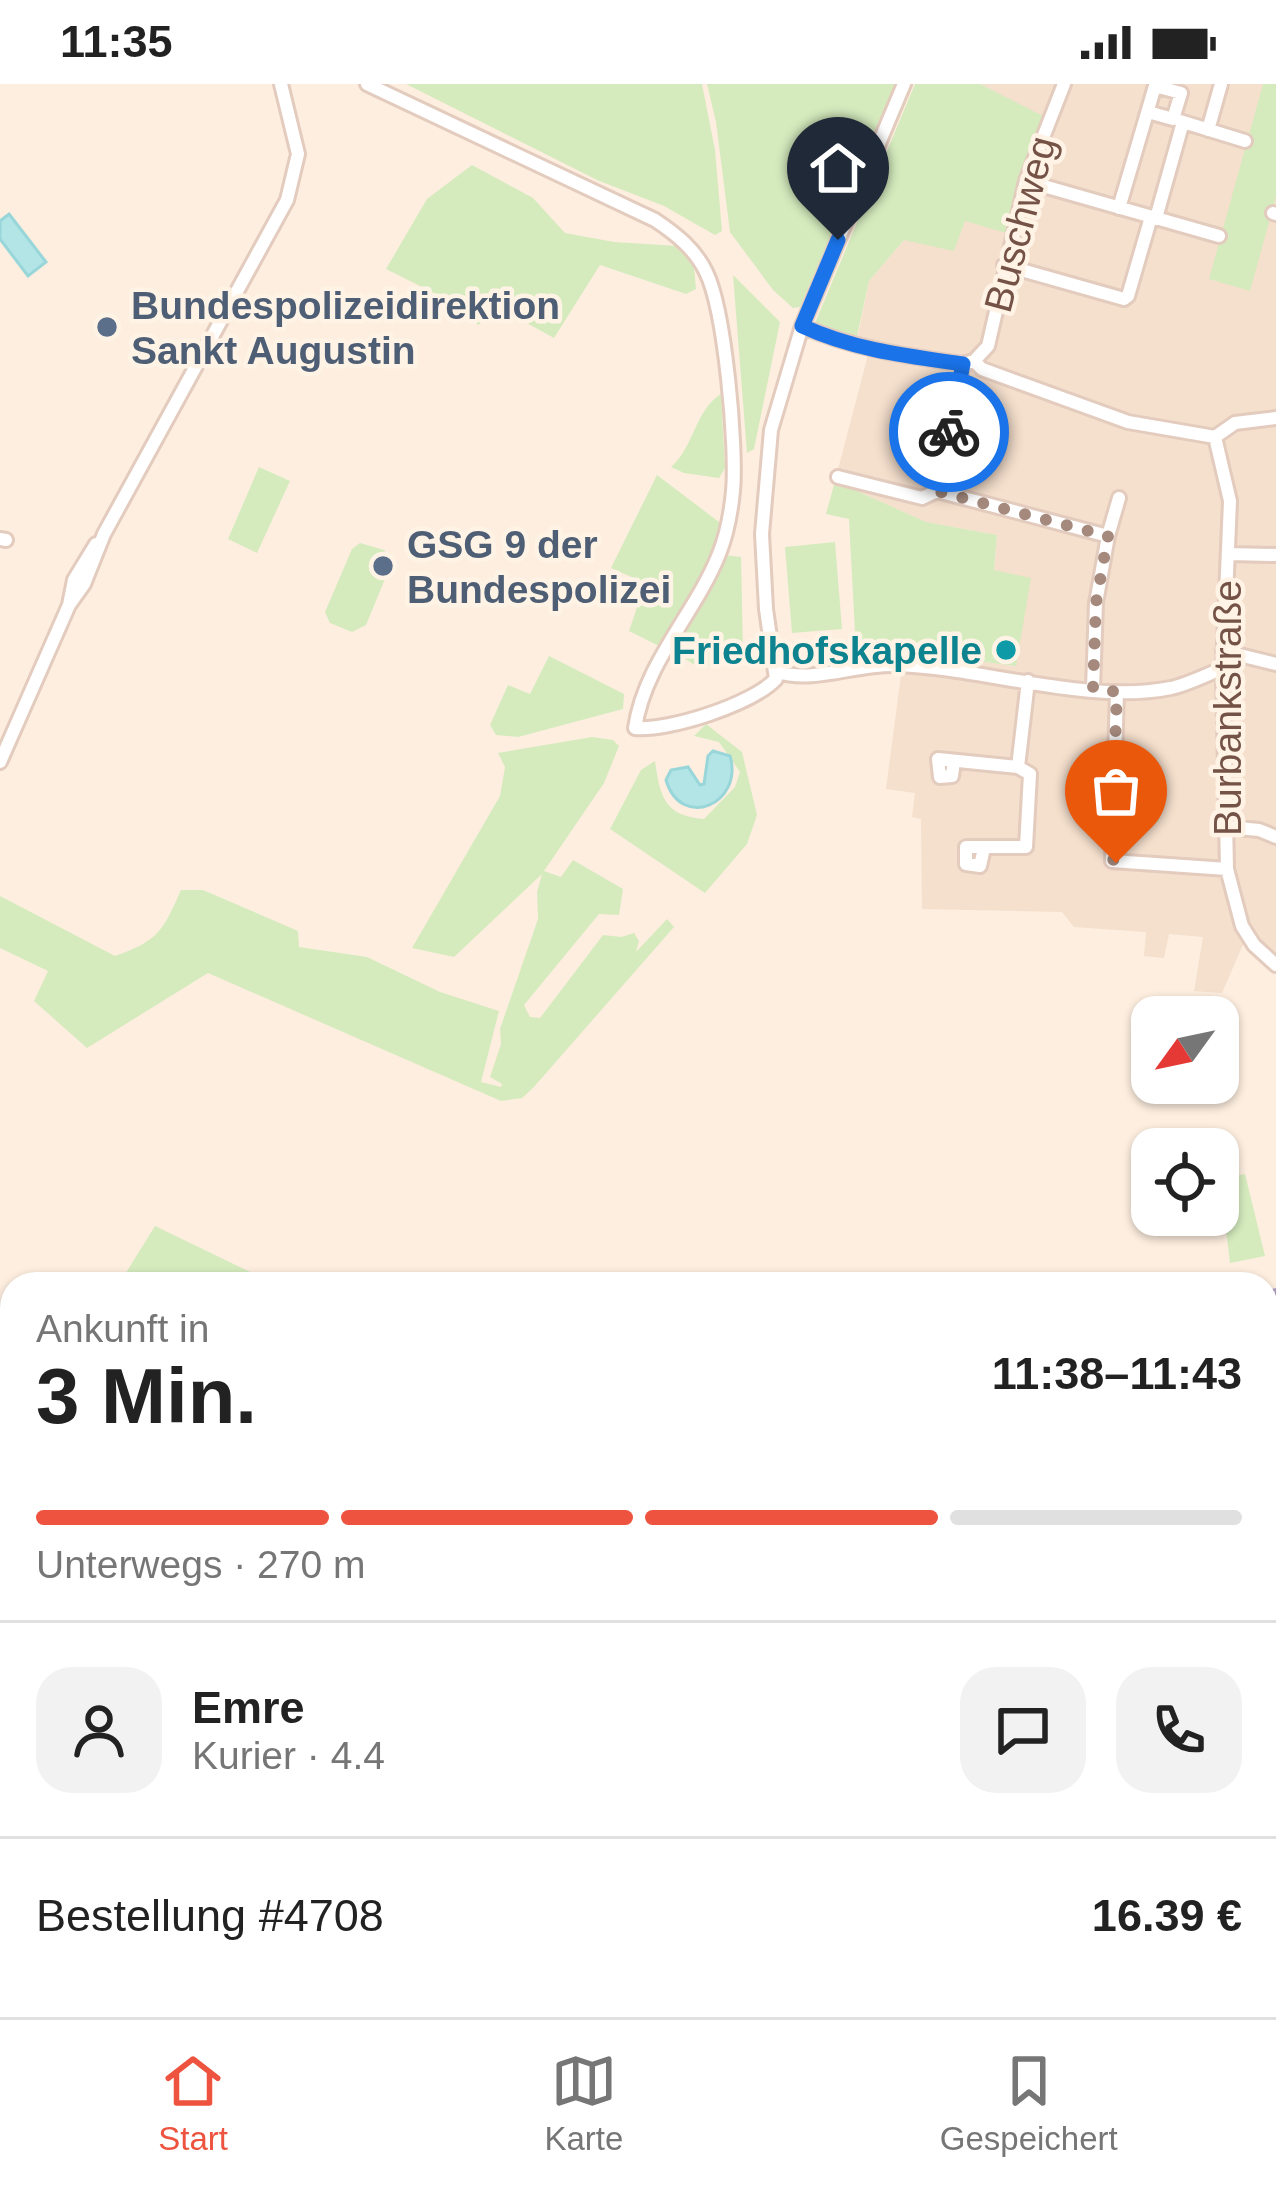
<!DOCTYPE html>
<html lang="de">
<meta charset="utf-8">
<style>
body{margin:0;font-family:Helvetica,sans-serif;background:#f2f2f2;color:#222;height:100vh;display:flex;flex-direction:column;font-size:45px;white-space:nowrap}
*{box-sizing:border-box;margin:0}
p{font-size:39px;color:#767676}
.icon{flex:none;width:66px;height:66px;fill:none;stroke:currentColor;stroke-width:2;stroke-linecap:round;stroke-linejoin:round}
.map{position:relative;flex:1;overflow:hidden}
.sheet{position:absolute;left:0px;top:1188px;width:1278px;height:747px;display:flex;flex-direction:column;background:#fff;border-radius:36px 36px 0 0;box-shadow:0 3px 9px #0004}
.sheet>*{flex:none}
.needle{width:78px;rotate:237deg}
.controls{position:absolute;left:1131px;top:912px;display:grid;gap:24px}
.controls a{display:grid;place-items:center;width:108px;height:108px;border-radius:24px;background:#fff;box-shadow:0 3px 9px #0004;font-size:60px}
.pin{position:absolute;display:grid;place-items:center;width:102px;height:102px;color:#fff;margin:-123px -51px;border-radius:50% 50% 50% 0;rotate:-45deg;box-shadow:0 0 12px #0007}
.pin .icon{rotate:45deg}
.courier{position:absolute;display:grid;place-items:center;width:120px;height:120px;margin:-60px;border:9px solid #1a73e8;border-radius:50%;background:#fff;color:#222;box-shadow:0 3px 15px #0007}
.headline em{font-style:normal;font-weight:700}
.headline div{display:flex;flex-direction:column-reverse}
.headline{display:flex;align-items:center;justify-content:space-between;height:204px;padding:0 36px}
h1{font-size:78px;font-weight:700;line-height:90px}
.bar{display:grid;grid-template-columns:repeat(4,1fr);gap:18px 12px;align-content:center;height:144px;padding:0 36px}
.bar i{height:15px;border-radius:9px;background:#e0e0e0}
.bar .on{background:#ed533e}
.bar p{grid-column:span 4}
.line{display:flex;align-items:center;gap:30px;padding:0 36px;border-top:3px solid #e0e0e0}
.line div{flex:1}
.round{display:grid;place-items:center;flex:none;width:126px;height:126px;border-radius:36px;background:#f2f2f2}
.status{display:flex;justify-content:space-between;align-items:center;height:84px;padding:0 60px;background:#fff;direction:ltr}
.status svg{height:33px;fill:currentColor}
.tabs{display:flex;justify-content:space-around;align-items:center;height:168px;border-top:3px solid #e0e0e0;background:#fff;font-size:33px;color:#767676}
.tabs a{display:grid;justify-items:center;gap:6px}
.tabs .on{color:#ed533e}
.map>svg:first-child{display:block}
.residential{fill:#f5dfcd}
.green{fill:#d5ebbe}
.water{fill:#b3e5e7;stroke:#99d6d9;stroke-width:3}
.lines{fill:none;stroke-linecap:round;stroke-linejoin:round}
.minor-casing{stroke:#e3cbbe;stroke-width:18}
.highway-casing{stroke:#d8cfcb;stroke-width:22}
.minor{stroke:#fff;stroke-width:12}
.highway{stroke:#fba393;stroke-width:16}
.rail-casing{stroke:#b09fc6;stroke-width:8}
.rail{stroke:#fff3e6;stroke-width:3;stroke-dasharray:9;stroke-linecap:butt}
.done{stroke:#a4897c;stroke-width:12;stroke-dasharray:0 21.6}
.route{stroke:#1a73e8;stroke-width:15}
.service-dot{fill:#5c6f8a;stroke:#fff3e6;stroke-width:4.5}
.culture-dot{fill:#0f9aa8;stroke:#fff3e6;stroke-width:4.5}
.labels{text-anchor:middle;dominant-baseline:central;stroke-width:9;stroke-linejoin:round;paint-order:stroke}
.street-label{font-size:39px;fill:#745246;stroke:#fff3e6}
.service-label{font-size:39px;font-weight:bold;fill:#4e5e75;stroke:#fff3e6;text-anchor:start}
.culture-label{font-size:39px;font-weight:bold;fill:#0d838f;stroke:#fff3e6;text-anchor:end}
</style>
<div class="status"><b>11:35</b><svg viewBox="0 0 49 12"><path d="M0 12V9h3v3zM5 12V6h3v6zM10 12V3h3v9zM15 12V0h3v12zM26 1h20v11H26zM47 4h2v5h-2z"/></svg></div>
<div class="map">
<svg width="1276" height="1933" viewBox="0 0 1276 1933">
<rect width="100%" height="100%" fill="#fdeedf"/>
<!-- residential -->
<path class="residential" d="M980,0h296v881l-28,-32 -26,60 -28,-2 9,-54 -34,-3 -5,24 -20,-2 2,-24 -72,-5 -12,-15 -140,-3 -1,-90 -9,-2 3,-24 -29,-4 15,-114 9,-22 105,13 -21,-95 3,-36 -71,-13 -91,-41 33,-126 -13,-5 14,-69 35,-41 61,-20 53,15 33,-113z"/>
<!-- green -->
<path class="green" d="M406,0h296l13,66 7,81 -7,4 -51,-29 -67,-26z
M707,0h189l-96,223 -7,1 -20,-18 -43,-58 -14,-110z
M915,0h65l69,35 -36,116 -48,-14 -11,30 -50,-11 -35,41 -13,60 -39,-11 -2,-7z
M1263,0h13v113l-26,94 -41,-12z
M472,81l61,33 32,35 49,9 64,4 16,21 2,22 -10,5 -86,-29 -46,73 -53,-29 -23,16 -32,-26 -60,-30 41,-70z
M733,191l47,47 -26,127 -7,4z
M721,310l4,74 -6,10 -35,-5 -13,-6c23,-20 24,-57 50,-73z
M259,383l31,14 -33,72 -29,-14z
M657,391l62,47c3,35 -42,94 -60,124l-30,-15 16,-48 -34,-15z
M835,397l91,41 71,13 -3,35 37,8 -15,88 -106,-13 -54,-1 -7,-133 -23,-5z
M835,458l7,87 -50,4 -7,-86z
M360,459l24,7 8,12 -26,63 -14,7 -22,-9 -5,-11 27,-63z
M724,471l17,2 2,95 -42,17 -28,-18z
M549,572l75,38 -1,15 -105,28 -22,-2 -6,-10 18,-40 22,9z
M706,640l36,28 15,63 -10,29 -42,49 -95,-64 31,-59 14,-9c5,35 9,55 49,58l31,-32 5,-15 -21,-30 -25,-6z
M592,653l21,3 6,6 -15,37 -60,88 17,6 12,-17 50,29 -4,26 -20,-1 -75,91 6,12 10,1 63,-83 18,2 13,-4 5,8 -3,11 31,-33 7,8 -141,161 -11,10 -21,3 -293,-128 -121,75 -53,-47 14,-30 -48,-23v-52l115,60c43,-15 48,-25 66,-66h22l95,41 1,16 68,10 73,35 59,19 -18,71 20,5 1,-3 -12,-7 11,-33 -1,-15 38,-110 -1,-27 5,-18 -88,83 -42,-9 88,-152 5,-29 -7,-14z
M1127,711l30,1 2,26 -32,-1z
M1245,1090l20,82 -35,7 -10,-84z
M155,1142l120,58h-156z
M1109,1923h60l2,10h-56z"/>
<!-- water -->
<path class="water" d="M9,130l37,48 -18,14 -28,-37v-18z
M713,667l17,5c14,48 -49,75 -64,24l5,-10 17,-3 12,18 4,-1 4,-28z"/>
<g class="lines">
<!-- minor casing -->
<g class="minor-casing">
<path id="minor" d="M367,0l288,136c21,14 40,29 51,52 19,38 31,175 27,219 -2,21 -6,43 -14,63 -24,60 -74,108 -84,174 35,3 117,-24 141,-49l-10,-70 -4,-75 9,-104 31,-104 102,-242
M1180,37l65,20
M1208,46l13,-46
M1026,97l193,55
M1119,124l36,-122 26,7 -8,26 -25,-7
M1273,129l3,1
M1156,134l27,-96
M1004,181l120,34 4,-3 23,-79
M802,242c52,23 105,30 161,38l11,-3 8,8 146,53 87,15
M974,277l14,-15 38,-165 38,-97
M963,280l-26,127 171,45 -12,67 -3,85
M1215,353l15,64 -7,167 4,201 15,57 12,19 22,20
M1215,353l20,-14 41,-5
M838,393l84,21 15,-7
M1108,452l11,-38
M0,455l6,1
M1228,470l48,1
M69,521l15,-21 20,-50 183,-334 11,-46 -17,-70
M1223,567l53,13
M777,588c38,11 78,-8 118,-7 86,2 192,40 276,23 17,-4 35,-13 52,-20
M1117,608l-5,169 115,8
M954,677l-2,15 -12,1 -2,-18 80,8
M0,678l69,-157 5,-25 22,-36
M1227,743l32,3 17,7
M984,764l-4,18 -14,-2v-17h60l4,-73 -12,-7 10,-86"/>
</g>
<!-- highway casing -->
<g class="highway-casing">
<path id="highway" d="M1266,1234l10,-9
M1266,1270l10,-9
M0,1553l12,-2
M0,1569l12,-1
M1053,1923l11,10
M1085,1923l6,10"/>
</g>
<!-- minor -->
<use href="#minor" class="minor"/>
<!-- highway -->
<use href="#highway" class="highway"/>
<!-- rail casing -->
<g class="rail-casing">
<path id="rail" d="M1266,1211l10,-3
M0,1498l12,-3"/>
</g>
<!-- rail -->
<use href="#rail" class="rail"/>
</g>
<g class="lines">
<!-- done -->
<path class="done" d="M949,348l-12,59 171,45 -12,67 -3,85 24,4 -6,165 5,6"/>
<!-- route -->
<path class="route" d="M838,156l-36,86c52,24 105,30 161,38l-14,68"/>
</g>
<!-- markers -->
<g class="service-dot">
<circle cx="107" cy="243" r="12"/>
<circle cx="383" cy="482" r="12"/>
</g>
<circle class="culture-dot" cx="1006" cy="566" r="12"/>
<g class="labels">
<!-- street labels -->
<g class="street-label">
<text transform="translate(1020 140) rotate(-75)">Buschweg</text>
<text transform="translate(1227 624) rotate(-90)">Burbankstraße</text>
</g>
<!-- service labels -->
<g class="service-label">
<text x="131" y="221">Bundespolizeidirektion<tspan x="131" dy="45">Sankt Augustin</tspan></text>
<text x="407" y="460">GSG 9 der<tspan x="407" dy="45">Bundespolizei</tspan></text>
</g>
<!-- culture labels -->
<g class="culture-label">
<text x="982" y="566">Friedhofskapelle</text>
</g>
</g>
</svg>
<div class="controls">
<a><svg class="needle" viewBox="-14 -14 28 28"><path d="M0-13l5 13h-10z" fill="#e53935"/><path d="M0 13l5-13h-10z" fill="#767676"/></svg></a>
<a><svg class="icon" aria-label="locate" viewBox="0 0 24 24"><circle cx="12" cy="12" r="6"/><path d="M12 2v4M12 18v4M2 12h4M18 12h4"/></svg></a>
</div>
<div class="pin" style="left:1116px;top:779px;background:#ea580c"><svg class="icon" aria-label="bag" viewBox="0 0 24 24"><path d="M5 8h14l-1 12H6zM9 8a3 3 0 0 1 6 0"/></svg></div>
<div class="pin" style="left:838px;top:156px;background:#1f2937"><svg class="icon" aria-label="home" viewBox="0 0 24 24"><path d="M3 11l9-7 9 7M6 9v11h12V9"/></svg></div>
<div class="courier" style="left:949px;top:348px"><svg class="icon" aria-label="bike" viewBox="0 0 24 24"><circle cx="6" cy="16" r="4"/><circle cx="18" cy="16" r="4"/><path d="M6 16l4-8h5l3 8M10 8l3 8H6M13 5h3"/></svg></div>
<section class="sheet">
<div class="headline"><div><h1>3 Min.</h1><p>Ankunft in</p></div><em>11:38–11:43</em></div>
<div class="bar"><i class="on"></i><i class="on"></i><i class="on"></i><i></i><p>Unterwegs · 270 m</p></div>
<div class="line" style="height:216px"><a class="round"><svg class="icon" aria-label="person" viewBox="0 0 24 24"><circle cx="12" cy="8" r="4"/><path d="M4 21q1-7 8-7t8 7"/></svg></a><div><b>Emre</b><p>Kurier · 4.4</p></div><a class="round"><svg class="icon" aria-label="chat" viewBox="0 0 24 24"><path d="M4 5h16v11H9l-5 4z"/></svg></a><a class="round"><svg class="icon" aria-label="phone" viewBox="0 0 24 24"><path d="M5 4h4l2 5-3 2q2 4 5 5l2-3 5 2v4C11 20 4 13 5 4z"/></svg></a></div>
<div class="line" style="height:156px"><div>Bestellung #4708</div><b>16.39 €</b></div>
</section>
</div>
<nav class="tabs">
<a class="on"><svg class="icon" aria-label="home" viewBox="0 0 24 24"><path d="M3 11l9-7 9 7M6 9v11h12V9"/></svg>Start</a>
<a><svg class="icon" aria-label="map" viewBox="0 0 24 24"><path d="M3 6l6-2 6 2 6-2v14l-6 2-6-2-6 2zM9 4v14M15 6v14"/></svg>Karte</a>
<a><svg class="icon" aria-label="saved" viewBox="0 0 24 24"><path d="M7 4h10v16l-5-4-5 4z"/></svg>Gespeichert</a>
</nav>
